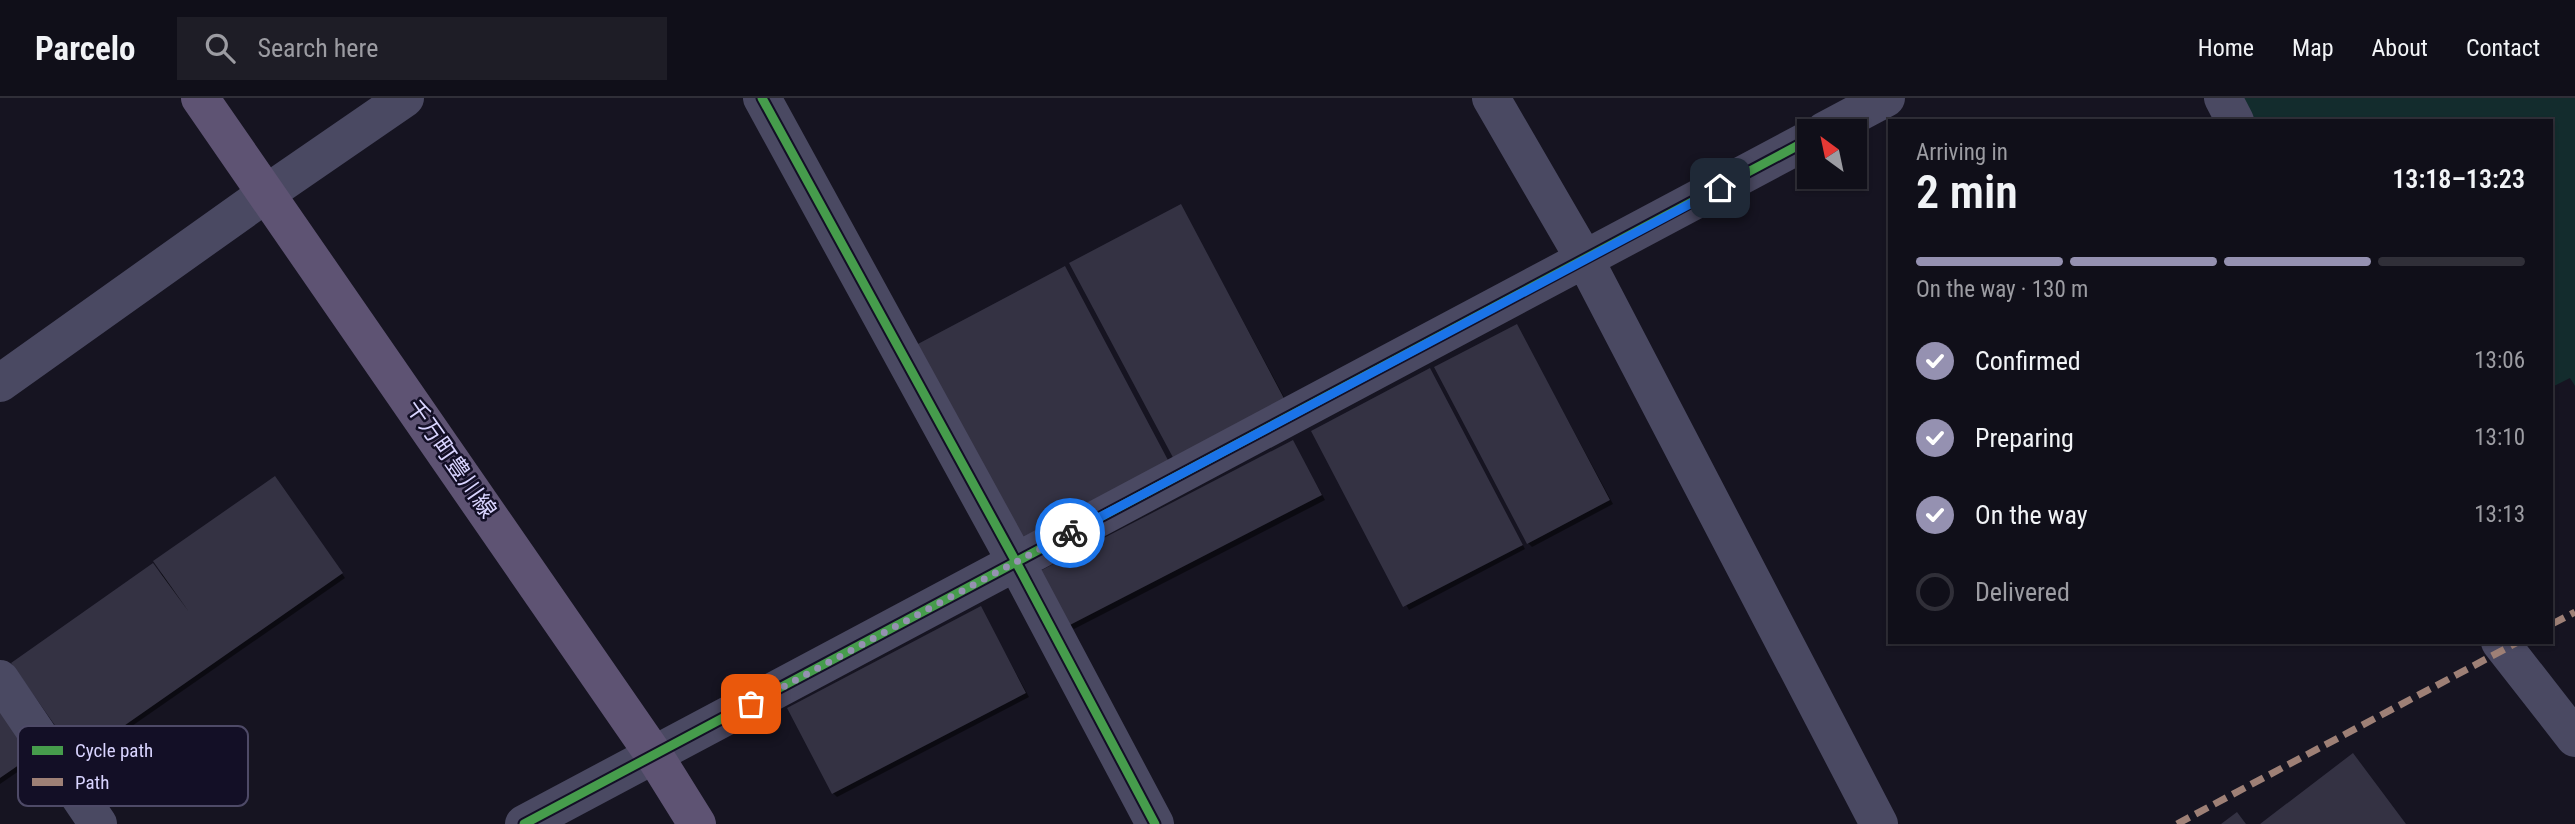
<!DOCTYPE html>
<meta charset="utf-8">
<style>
body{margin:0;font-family:"Roboto Condensed","Noto Sans JP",sans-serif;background:#1e1d26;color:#f1f3f6;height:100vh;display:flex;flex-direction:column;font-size:26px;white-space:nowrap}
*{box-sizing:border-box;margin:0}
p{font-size:23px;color:#9c9ca2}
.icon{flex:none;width:38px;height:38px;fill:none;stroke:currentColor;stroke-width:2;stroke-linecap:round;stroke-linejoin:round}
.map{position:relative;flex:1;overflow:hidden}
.sheet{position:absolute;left:1888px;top:21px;width:665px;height:525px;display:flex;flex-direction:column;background:#100f19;border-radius:0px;box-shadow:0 2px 5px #0004,0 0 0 2px #302f38}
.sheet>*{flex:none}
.needle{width:46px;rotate:327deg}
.fabs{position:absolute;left:1797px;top:21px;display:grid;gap:14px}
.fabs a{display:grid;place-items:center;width:70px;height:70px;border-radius:0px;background:#100f19;box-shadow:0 2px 5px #0004,0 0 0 2px #302f38;font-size:35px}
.pin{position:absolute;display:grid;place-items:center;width:60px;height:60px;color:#fff;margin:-30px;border-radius:14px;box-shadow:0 4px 10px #0006}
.courier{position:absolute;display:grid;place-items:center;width:70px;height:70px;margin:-35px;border:5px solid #1a73e8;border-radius:50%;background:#fff;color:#222;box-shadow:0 2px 9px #0007}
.headline em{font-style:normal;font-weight:600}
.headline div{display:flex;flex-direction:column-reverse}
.headline{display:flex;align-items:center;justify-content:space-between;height:119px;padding:0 28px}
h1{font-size:46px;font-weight:600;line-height:52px}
.bar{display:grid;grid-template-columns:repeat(4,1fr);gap:10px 7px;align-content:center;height:84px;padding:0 28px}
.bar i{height:9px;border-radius:5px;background:#302f38}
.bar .active{background:#9591b1}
.bar p{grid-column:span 4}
ol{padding:0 28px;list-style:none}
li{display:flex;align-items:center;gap:21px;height:77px}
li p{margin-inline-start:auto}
li .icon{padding:7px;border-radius:50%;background:#9591b1;color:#fff;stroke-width:4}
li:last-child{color:#9c9ca2}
li i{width:38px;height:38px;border:4px solid #302f38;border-radius:50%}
header{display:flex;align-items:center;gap:42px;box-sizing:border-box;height:98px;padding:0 35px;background:#100f19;border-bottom:2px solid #302f38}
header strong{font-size:33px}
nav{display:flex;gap:38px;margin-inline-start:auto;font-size:24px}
.search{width:490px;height:63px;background:#1e1d26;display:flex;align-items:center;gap:18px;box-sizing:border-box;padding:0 24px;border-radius:0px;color:#9c9ca2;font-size:26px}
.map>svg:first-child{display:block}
.green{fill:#132c2d}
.shadow{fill:#0007}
.building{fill:#343243}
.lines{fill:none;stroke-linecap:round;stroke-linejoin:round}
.minor{stroke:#4a4962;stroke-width:38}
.major{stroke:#5e5373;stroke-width:38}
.quiet{stroke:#9e8076;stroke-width:7;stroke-dasharray:14 7;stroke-linecap:butt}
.cycleway-casing{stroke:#130f26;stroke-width:13}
.cycleway{stroke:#469c4c;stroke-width:9}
.done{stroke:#9591b1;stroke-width:7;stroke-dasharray:0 12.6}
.route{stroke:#1a73e8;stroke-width:9}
.labels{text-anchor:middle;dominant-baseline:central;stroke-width:5;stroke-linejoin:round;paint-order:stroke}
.street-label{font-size:23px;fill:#d9d4ff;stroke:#130f26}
.key{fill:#130f26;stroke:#4e4a67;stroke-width:2}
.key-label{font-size:19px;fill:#d9d4ff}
</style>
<header>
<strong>Parcelo</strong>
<div class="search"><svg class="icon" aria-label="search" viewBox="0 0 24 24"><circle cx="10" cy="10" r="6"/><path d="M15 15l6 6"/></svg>Search here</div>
<nav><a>Home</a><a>Map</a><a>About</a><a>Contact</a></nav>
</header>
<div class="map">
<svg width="2575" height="726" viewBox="0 0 2575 726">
<rect width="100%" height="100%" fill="#161421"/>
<!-- green -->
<path class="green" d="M2239,0h336v288l-5,-8 -18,9v-266h-301z"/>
<!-- shadow -->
<path class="shadow" d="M1181,108l110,204 -109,58z
M1517,228l96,178 -81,43 -4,-4z
M1430,273l95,178 -116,61 -96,-178z
M1293,344l32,58 -251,129 -4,-4z
M278,384l67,96 -262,182 -4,-3 73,-192 10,9z
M981,511l48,88 -192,100 -4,-4z
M0,613l35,49 -35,24z"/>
<!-- building -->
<path class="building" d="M1181,106l107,202 -111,59 -108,-202z
M1065,168l104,196 -149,79 -104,-196z
M1517,226l93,176 -83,44 -93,-177z
M1430,270l93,177 -120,62 -92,-176z
M1293,342l29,55 -254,131 -28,-55z
M275,378l68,97 -265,185 -67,-95 142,-100 36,49 -36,-51z
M981,508l45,87 -194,101 -45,-86z
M0,612l32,46 -32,22z
M2353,655l53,71h-146z
M2237,714l9,12h-25z"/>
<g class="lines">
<!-- minor -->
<path class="minor" d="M762,0l254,464 139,262
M1491,0l94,162 294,564
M2223,0l12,23
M1824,33l62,-33
M0,285l267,-190 138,-95
M2500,544l75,96
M0,581l98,145
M524,726l1286,-685"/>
<!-- major -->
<path class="major" d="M200,0l454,657 43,69"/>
<!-- quiet -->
<path class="quiet" d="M2552,526l23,-12
M2177,726l341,-182"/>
<!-- cycleway casing -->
<g class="cycleway-casing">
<path id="cycleway" d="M762,0l254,464 139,262
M524,726l1286,-685"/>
</g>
<!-- cycleway -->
<use href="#cycleway" class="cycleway"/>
</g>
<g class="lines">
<!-- done -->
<path class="done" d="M751,606l319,-171"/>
<!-- route -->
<path class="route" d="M1070,435l650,-345"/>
</g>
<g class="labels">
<!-- street labels -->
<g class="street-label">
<text transform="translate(451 361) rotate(55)">千万町豊川線</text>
</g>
</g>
<!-- legend -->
<rect x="18" y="628" width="230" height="80" rx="10" class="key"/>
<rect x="32" y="648" width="31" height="9" fill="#469c4c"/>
<rect x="32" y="680" width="31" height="8" fill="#9e8076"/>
<g class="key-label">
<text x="75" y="659">Cycle path</text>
<text x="75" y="691">Path</text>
</g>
</svg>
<div class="fabs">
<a><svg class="needle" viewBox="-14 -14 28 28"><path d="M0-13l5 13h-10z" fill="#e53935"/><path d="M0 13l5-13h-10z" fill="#9c9ca2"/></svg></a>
</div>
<div class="pin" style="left:751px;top:606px;background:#ea580c"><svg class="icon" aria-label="bag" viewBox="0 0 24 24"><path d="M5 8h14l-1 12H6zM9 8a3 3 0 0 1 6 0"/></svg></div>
<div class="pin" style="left:1720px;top:90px;background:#1f2937"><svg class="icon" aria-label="home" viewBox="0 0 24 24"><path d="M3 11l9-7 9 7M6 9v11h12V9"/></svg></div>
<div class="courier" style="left:1070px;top:435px"><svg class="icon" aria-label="bike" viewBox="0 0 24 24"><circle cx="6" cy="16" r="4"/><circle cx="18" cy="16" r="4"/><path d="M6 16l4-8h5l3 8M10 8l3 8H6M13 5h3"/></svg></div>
<section class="sheet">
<div class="headline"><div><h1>2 min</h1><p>Arriving in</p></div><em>13:18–13:23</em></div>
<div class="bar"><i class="active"></i><i class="active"></i><i class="active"></i><i></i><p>On the way · 130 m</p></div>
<ol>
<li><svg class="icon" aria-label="check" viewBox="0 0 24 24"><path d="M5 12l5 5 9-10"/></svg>Confirmed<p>13:06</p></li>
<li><svg class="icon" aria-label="check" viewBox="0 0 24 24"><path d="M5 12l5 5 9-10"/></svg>Preparing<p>13:10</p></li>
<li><svg class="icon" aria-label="check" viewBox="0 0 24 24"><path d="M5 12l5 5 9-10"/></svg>On the way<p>13:13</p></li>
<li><i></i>Delivered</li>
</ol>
</section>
</div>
